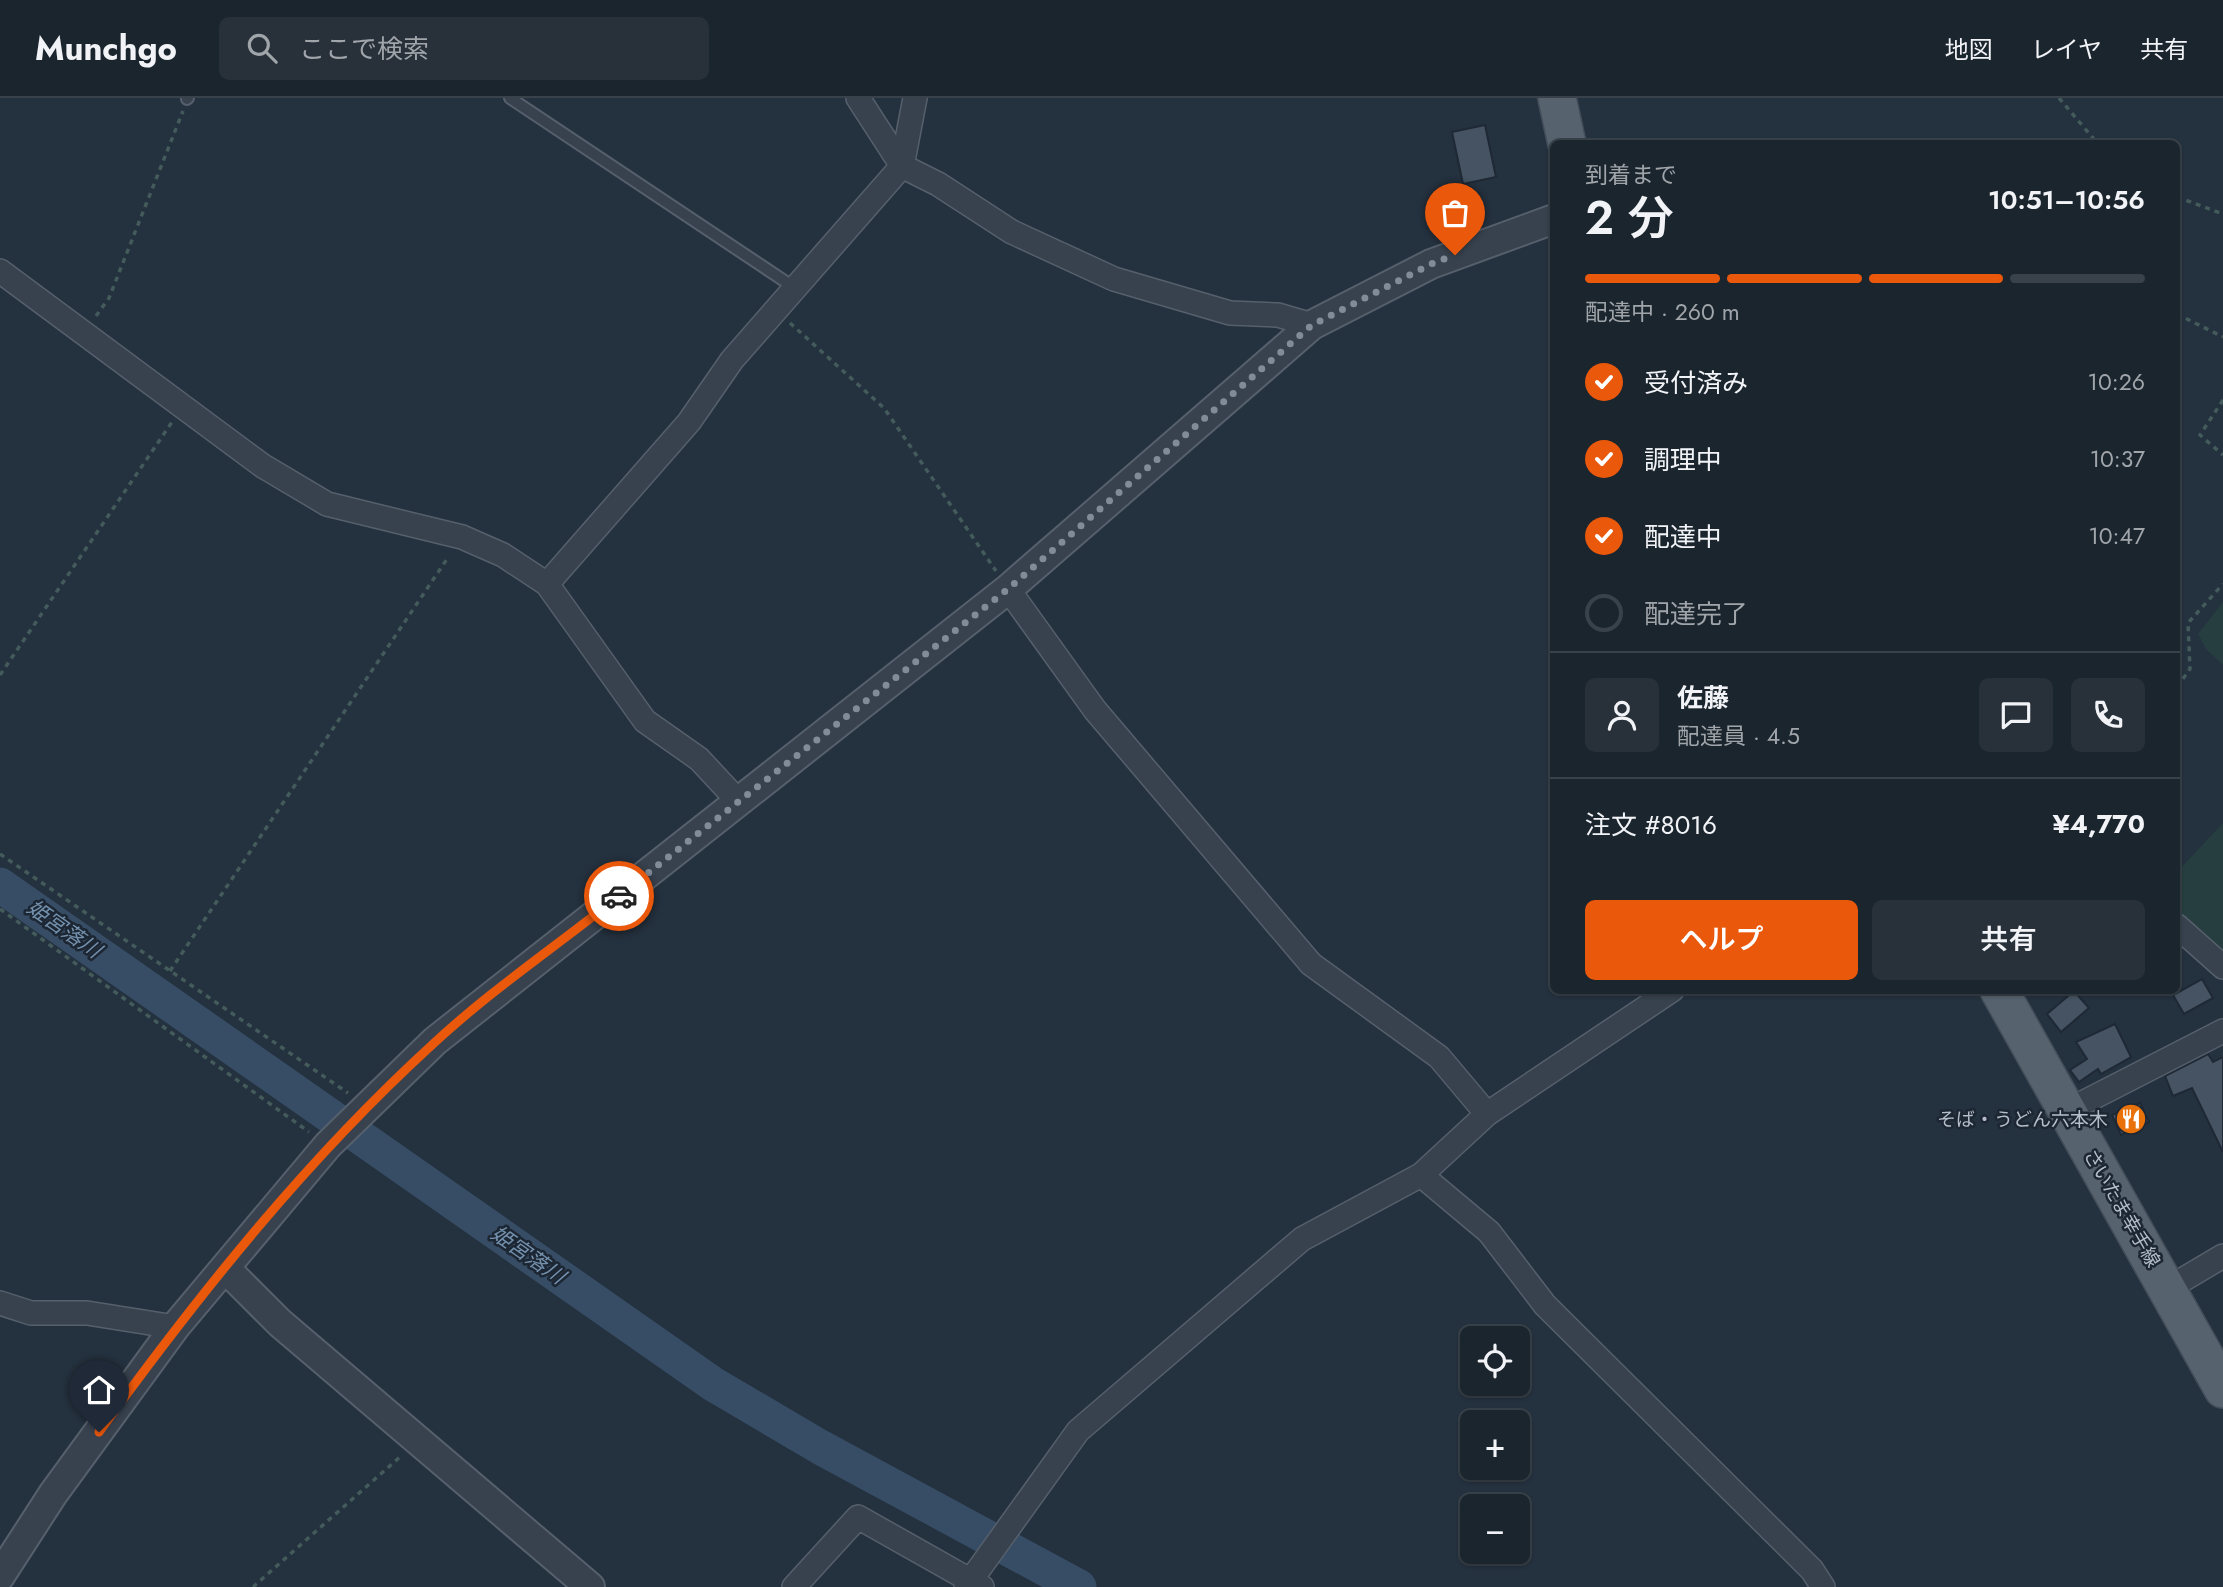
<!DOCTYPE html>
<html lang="ja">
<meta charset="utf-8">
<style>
body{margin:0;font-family:Jost,"Noto Sans JP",sans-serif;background:#28313a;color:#f1f3f6;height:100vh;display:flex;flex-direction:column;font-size:26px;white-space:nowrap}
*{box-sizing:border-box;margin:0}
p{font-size:23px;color:#a0a5aa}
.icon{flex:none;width:38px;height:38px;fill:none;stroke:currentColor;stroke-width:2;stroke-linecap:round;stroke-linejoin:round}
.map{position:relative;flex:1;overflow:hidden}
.sheet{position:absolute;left:1550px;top:42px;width:630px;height:854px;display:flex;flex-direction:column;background:#1b252e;border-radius:10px;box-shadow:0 2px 5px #0004,0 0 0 2px #39424a}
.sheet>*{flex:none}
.tools{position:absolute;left:1460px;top:1228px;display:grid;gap:14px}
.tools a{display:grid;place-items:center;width:70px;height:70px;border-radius:10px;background:#1b252e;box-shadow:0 2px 5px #0004,0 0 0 2px #39424a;font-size:35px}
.pin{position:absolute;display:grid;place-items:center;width:60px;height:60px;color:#fff;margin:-72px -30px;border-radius:50% 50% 50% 0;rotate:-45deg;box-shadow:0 0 7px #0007}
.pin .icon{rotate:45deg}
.courier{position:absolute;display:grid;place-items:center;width:70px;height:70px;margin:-35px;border:5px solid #ea580c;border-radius:50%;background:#fff;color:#222;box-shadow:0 2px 9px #0007}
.overview em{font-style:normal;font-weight:600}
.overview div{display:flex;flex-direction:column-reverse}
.overview{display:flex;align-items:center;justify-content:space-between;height:119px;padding:0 35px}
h1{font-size:46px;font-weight:600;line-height:52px}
.bar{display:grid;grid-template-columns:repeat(4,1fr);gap:10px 7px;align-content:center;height:84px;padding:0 35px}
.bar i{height:9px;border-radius:5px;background:#39424a}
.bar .current{background:#ea580c}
.bar p{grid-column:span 4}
.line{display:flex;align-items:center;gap:18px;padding:0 35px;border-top:2px solid #39424a}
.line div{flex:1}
.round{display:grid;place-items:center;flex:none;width:74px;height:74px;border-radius:10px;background:#28313a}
ol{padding:0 35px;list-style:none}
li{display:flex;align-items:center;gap:21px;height:77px}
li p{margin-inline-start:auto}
li .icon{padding:7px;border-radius:50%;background:#ea580c;color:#fff;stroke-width:4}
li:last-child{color:#a0a5aa}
li i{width:38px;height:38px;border:4px solid #39424a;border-radius:50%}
.action{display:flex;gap:14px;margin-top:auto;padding:14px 35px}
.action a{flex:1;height:80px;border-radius:10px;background:#ea580c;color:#fff;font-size:28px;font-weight:600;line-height:80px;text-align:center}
.action a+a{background:#28313a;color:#f1f3f6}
header{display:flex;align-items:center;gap:42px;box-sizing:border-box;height:98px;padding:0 35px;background:#1b252e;border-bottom:2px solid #39424a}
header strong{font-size:33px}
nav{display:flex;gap:38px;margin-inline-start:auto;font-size:24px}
.search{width:490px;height:63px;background:#28313a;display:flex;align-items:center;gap:18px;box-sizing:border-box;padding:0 24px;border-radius:10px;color:#a0a5aa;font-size:26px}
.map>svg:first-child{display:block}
.green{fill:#263e3f}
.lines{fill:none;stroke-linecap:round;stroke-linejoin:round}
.river{stroke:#374d66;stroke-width:35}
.building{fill:#455362;stroke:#1f2935;stroke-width:2}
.service-casing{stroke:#56606c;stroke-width:14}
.minor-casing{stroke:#56606c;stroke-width:26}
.tertiary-casing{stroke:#56606c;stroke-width:32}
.primary-casing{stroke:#444e5a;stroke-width:40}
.path{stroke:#445b5c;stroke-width:3.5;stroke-dasharray:5 5;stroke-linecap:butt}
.service{stroke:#38424e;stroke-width:10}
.minor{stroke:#38424e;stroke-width:23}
.tertiary{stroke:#38424e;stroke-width:28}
.primary{stroke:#56626e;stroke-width:37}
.done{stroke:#828c98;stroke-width:7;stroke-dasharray:0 12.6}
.route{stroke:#ea580c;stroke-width:9}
.labels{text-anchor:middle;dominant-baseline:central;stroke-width:5;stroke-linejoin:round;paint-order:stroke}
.poi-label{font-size:19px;fill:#b4bdc9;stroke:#1d2733;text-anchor:end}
.street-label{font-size:19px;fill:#b4bdc9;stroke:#1d2733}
.water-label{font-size:21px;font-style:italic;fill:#7390ad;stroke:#1d2733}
</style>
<header>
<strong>Munchgo</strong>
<div class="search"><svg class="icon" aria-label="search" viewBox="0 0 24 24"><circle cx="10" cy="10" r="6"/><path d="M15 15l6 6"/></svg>ここで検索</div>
<nav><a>地図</a><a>レイヤ</a><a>共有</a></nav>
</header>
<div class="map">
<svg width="2223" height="1489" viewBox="0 0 2223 1489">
<rect width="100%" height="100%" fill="#24313e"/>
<!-- green -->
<path class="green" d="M2223,504v63l-17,-16 -8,-15z
M2223,725v131l-46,-42v-40z"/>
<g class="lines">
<!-- river -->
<path class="river" d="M0,787l713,499 107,63 259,140"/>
</g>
<!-- building -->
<path class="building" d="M1485,27l11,52 -33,7 -11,-52z
M2202,881l11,19 -29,16 -11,-19z
M2074,893l15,17 -28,24 -14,-18z
M2115,926l16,33 -30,17 -3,-5 -19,13 -9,-12 17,-11 -11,-17z
M2208,956l5,8 10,-5v95l-31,-64 -19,8 -8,-20z
M2140,1005l9,19 -28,13 -9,-20z"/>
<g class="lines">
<!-- service casing -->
<g class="service-casing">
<path id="service" d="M510,0l285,190
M187,1l1,-1"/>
</g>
<!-- minor casing -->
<g class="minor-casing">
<path id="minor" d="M858,0l44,68 36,18 74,48 102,47 116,34 48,2 34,10
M0,173l263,195 64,38 135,33 41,18 44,29 98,137 54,38 40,43
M547,486l142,-162 43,-62 170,-194 13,-68
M1008,491l87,121 216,254 128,93 48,57
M2177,828l46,41
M2067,1013l156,-80
M1421,1077l68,57 56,73 267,265 11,17
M2167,1191l56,-33
M0,1205l31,10h56l88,14
M794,1489l64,-70 124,70
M966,1489l112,-156 224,-192 119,-64 66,-61 185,-124"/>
</g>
<!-- tertiary casing -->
<g class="tertiary-casing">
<path id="tertiary" d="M226,1171l54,54 310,264
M0,1478l53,-82 122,-167 153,-182 107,-104 573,-452 304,-264 119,-61 123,-45"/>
</g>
<!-- primary casing -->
<g class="primary-casing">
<path id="primary" d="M1557,0l10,46
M1999,892l224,399"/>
</g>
<!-- path -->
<path class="path" d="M2059,0l39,46
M2177,99l46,17
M2177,216l46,23
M96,218l13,-18 74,-187
M790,225l94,85 112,163
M2223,302l-23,35 23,20
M0,577l172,-253
M2177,589l13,-18 -2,-46 35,-39
M0,756l348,239
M0,811l309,223
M170,873l279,-415
M253,1489l148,-131"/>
<!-- service -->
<use href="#service" class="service"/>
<!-- minor -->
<use href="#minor" class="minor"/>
<!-- tertiary -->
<use href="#tertiary" class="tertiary"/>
<!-- primary -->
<use href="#primary" class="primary"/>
</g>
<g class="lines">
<!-- done -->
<path class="done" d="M619,798l389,-307 304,-264 119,-61 24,-9"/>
<!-- route -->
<path class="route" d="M99,1334c101,-139 207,-272 334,-388 58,-54 125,-99 186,-148"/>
</g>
<!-- icons -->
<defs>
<g id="restaurant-disc" transform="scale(1.575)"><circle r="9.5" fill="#e8710a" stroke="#1d2733"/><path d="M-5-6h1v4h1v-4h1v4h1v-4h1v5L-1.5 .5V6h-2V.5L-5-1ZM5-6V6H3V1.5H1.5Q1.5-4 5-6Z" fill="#fff"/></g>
</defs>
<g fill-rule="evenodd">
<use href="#restaurant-disc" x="2131" y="1021"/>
</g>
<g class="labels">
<!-- poi labels -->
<g class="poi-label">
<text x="2108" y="1021">そば・うどん六本木</text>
</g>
<!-- street labels -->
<g class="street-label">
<text transform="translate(2122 1110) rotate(60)">さいたま幸手線</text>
</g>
<!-- water labels -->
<g class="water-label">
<text transform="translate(64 831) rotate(35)">姫宮落川</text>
<text transform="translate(528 1157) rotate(35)">姫宮落川</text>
</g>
</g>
</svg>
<div class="tools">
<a><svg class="icon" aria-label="locate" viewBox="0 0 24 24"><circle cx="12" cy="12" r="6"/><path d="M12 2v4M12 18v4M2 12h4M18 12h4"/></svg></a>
<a>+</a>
<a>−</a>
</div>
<div class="pin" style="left:1455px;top:157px;background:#ea580c"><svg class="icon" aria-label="bag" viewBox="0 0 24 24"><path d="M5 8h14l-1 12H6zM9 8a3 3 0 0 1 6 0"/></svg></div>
<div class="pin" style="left:99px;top:1334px;background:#1f2937"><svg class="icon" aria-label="home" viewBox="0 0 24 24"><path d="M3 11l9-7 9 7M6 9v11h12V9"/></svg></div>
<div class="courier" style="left:619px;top:798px"><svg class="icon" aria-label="car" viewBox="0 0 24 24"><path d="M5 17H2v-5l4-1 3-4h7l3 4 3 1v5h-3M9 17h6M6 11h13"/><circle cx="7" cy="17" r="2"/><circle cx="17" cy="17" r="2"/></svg></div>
<section class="sheet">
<div class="overview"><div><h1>2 分</h1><p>到着まで</p></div><em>10:51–10:56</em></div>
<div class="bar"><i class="current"></i><i class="current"></i><i class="current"></i><i></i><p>配達中 · 260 m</p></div>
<ol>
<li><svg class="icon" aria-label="check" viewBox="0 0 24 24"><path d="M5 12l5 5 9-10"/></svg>受付済み<p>10:26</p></li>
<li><svg class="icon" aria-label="check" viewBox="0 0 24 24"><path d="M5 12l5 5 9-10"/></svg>調理中<p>10:37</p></li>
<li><svg class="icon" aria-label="check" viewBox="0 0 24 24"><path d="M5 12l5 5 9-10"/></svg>配達中<p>10:47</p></li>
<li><i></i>配達完了</li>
</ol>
<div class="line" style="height:126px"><a class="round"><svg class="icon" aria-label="person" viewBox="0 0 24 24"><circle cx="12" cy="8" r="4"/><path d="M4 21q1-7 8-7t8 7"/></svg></a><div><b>佐藤</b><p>配達員 · 4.5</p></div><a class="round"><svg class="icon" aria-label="chat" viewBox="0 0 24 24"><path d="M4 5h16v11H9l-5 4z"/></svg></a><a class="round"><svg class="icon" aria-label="phone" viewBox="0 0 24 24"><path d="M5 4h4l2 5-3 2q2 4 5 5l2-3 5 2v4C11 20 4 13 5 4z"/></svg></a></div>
<div class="line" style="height:91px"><div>注文 #8016</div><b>¥4,770</b></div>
<div class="action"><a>ヘルプ</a><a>共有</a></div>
</section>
</div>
